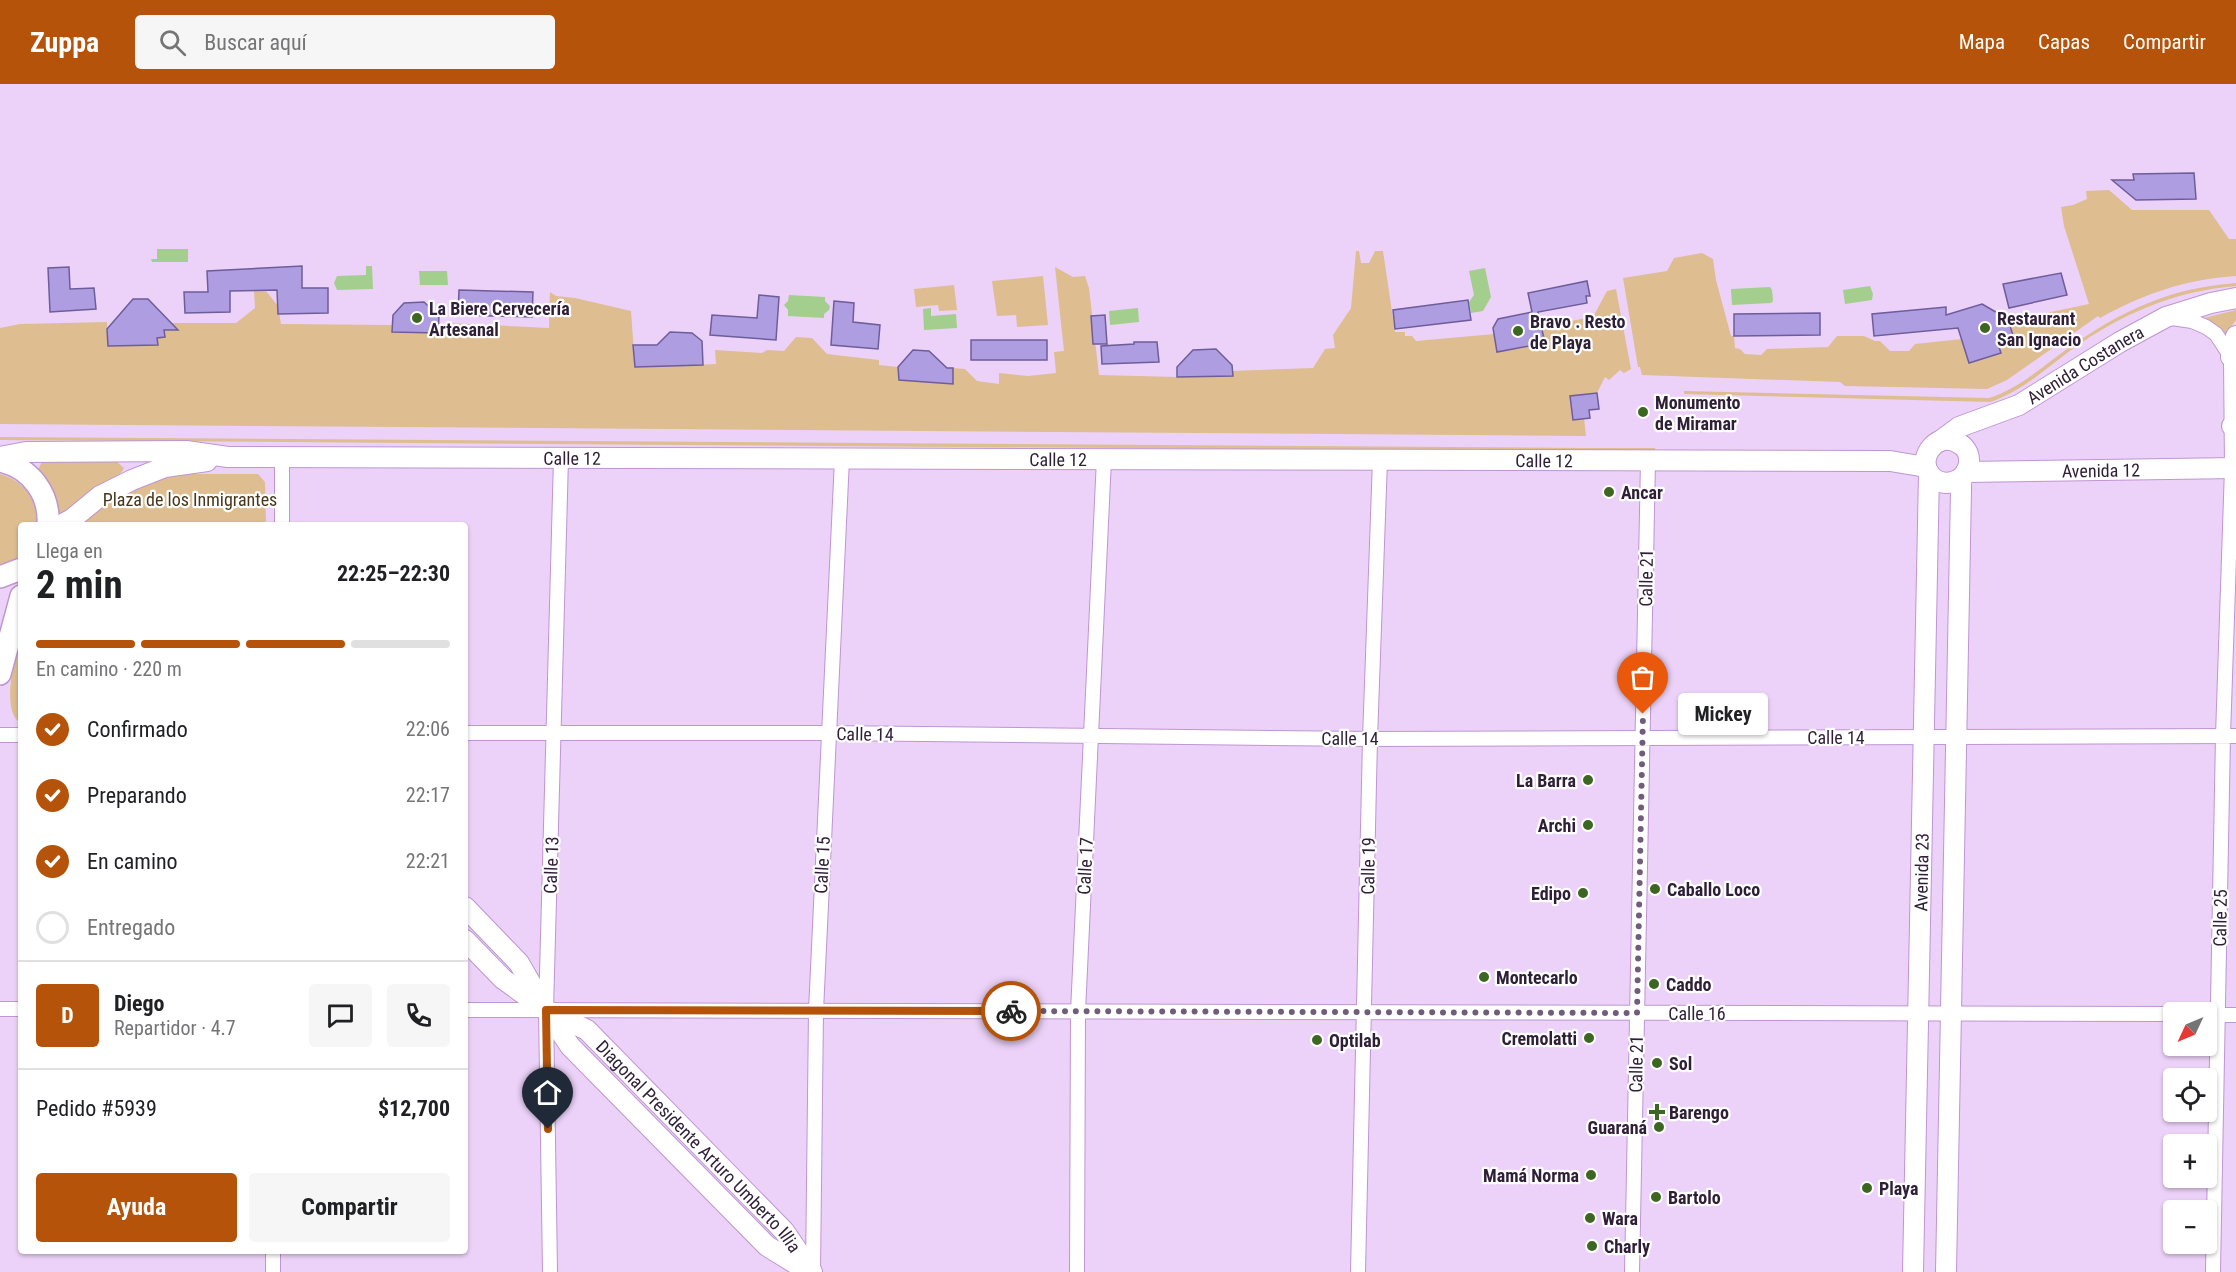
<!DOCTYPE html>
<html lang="es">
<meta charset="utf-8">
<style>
body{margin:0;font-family:"Roboto Condensed",sans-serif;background:#f6f6f6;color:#202124;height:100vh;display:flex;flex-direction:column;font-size:22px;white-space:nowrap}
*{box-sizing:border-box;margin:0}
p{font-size:20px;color:#757577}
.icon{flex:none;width:33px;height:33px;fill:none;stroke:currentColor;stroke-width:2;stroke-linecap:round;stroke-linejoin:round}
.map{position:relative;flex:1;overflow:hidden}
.drawer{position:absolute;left:18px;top:438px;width:450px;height:732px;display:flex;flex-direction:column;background:#fff;border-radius:6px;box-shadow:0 2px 4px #0004}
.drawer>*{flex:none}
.needle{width:39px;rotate:226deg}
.fabs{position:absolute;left:2163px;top:918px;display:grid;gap:12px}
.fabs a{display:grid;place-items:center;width:54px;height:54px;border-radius:6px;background:#fff;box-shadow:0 2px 4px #0004;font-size:30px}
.pin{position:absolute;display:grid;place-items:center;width:51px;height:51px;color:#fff;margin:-62px -26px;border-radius:50% 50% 50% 0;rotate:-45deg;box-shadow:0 0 6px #0007}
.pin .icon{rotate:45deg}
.courier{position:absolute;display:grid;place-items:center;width:60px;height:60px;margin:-30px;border:4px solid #b45309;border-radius:50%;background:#fff;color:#222;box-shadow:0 2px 8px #0007}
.bubble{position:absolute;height:42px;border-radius:6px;background:#fff;box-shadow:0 2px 4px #0004;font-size:20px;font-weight:700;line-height:42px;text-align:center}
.overview em{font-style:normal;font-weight:700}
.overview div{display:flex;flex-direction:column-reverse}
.overview{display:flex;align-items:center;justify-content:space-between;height:102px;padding:0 18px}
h1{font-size:39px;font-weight:700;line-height:45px}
.bar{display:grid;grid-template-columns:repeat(4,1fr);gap:9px 6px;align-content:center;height:72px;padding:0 18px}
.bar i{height:8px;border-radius:4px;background:#e0e0e0}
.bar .current{background:#b45309}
.bar p{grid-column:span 4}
.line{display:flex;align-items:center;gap:15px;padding:0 18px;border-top:2px solid #e0e0e0}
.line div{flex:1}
.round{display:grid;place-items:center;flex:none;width:63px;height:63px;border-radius:6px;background:#f6f6f6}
ol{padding:0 18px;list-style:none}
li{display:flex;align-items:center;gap:18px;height:66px}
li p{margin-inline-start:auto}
li .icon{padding:6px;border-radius:50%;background:#b45309;color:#fff;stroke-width:4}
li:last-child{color:#757577}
li i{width:33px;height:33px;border:3px solid #e0e0e0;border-radius:50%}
.primary-button{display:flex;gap:12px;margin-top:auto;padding:12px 18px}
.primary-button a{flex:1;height:69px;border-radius:6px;background:#b45309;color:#fff;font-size:24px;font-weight:700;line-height:69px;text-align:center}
.primary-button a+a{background:#f6f6f6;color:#202124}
header{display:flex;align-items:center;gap:36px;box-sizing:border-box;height:84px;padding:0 30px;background:#b45309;color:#fff}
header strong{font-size:28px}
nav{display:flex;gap:33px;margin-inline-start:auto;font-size:21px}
.search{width:420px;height:54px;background:#f6f6f6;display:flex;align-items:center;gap:15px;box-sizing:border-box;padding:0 21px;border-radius:6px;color:#757577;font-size:22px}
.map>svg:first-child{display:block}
.green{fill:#debd91}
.water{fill:#a4ce8d}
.building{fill:#ae9de1;stroke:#6e5d9b;stroke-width:1.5}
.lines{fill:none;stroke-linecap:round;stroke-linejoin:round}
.street-casing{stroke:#bf95d2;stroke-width:16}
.secondary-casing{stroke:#bf95d2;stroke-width:22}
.primary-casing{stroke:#bf95d2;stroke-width:24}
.street{stroke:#fff;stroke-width:14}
.secondary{stroke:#fff;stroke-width:20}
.primary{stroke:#fff;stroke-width:21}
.done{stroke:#705d7a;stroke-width:6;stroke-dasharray:0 10.8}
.route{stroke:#b45309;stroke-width:8}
.poi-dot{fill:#3d6623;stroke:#fefefe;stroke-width:2}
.labels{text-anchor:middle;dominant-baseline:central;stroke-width:4.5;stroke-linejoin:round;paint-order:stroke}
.poi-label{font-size:18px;font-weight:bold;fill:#2e1e36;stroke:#fefefe;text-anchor:start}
.street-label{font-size:18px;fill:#2e1e36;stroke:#fefefe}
.park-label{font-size:18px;fill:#493619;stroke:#fefefe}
</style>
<header>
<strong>Zuppa</strong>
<div class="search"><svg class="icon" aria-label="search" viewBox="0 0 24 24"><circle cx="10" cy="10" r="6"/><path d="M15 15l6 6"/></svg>Buscar aquí</div>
<nav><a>Mapa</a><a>Capas</a><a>Compartir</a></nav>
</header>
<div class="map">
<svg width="2236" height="1188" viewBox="0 0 2236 1188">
<rect width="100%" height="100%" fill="#ecd2f8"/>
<!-- green -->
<path class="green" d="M2109,106l23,20h77l20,29h7v37c-50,3 -93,18 -136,42l-2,-2 -91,64 -20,9 -142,-3 -5,-4 -198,-7 -2,-8h-2l-15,-89 44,-7 7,-13 28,-5 11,6 3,21 15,56h3l1,12 5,1 5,5 16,1 6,-6 61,-2 9,-11h27l11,5h5l10,10h19l6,-7 47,-5 8,24 31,-10 -3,-9 16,-5 -5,-18 80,-17 -25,-78 -3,-19 12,-2 14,-6 -1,-8z
M1356,167h3l2,12h8l6,-12h8l12,81h10v4h7l4,5 78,-7 4,18 47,-9 -3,-17 51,-9 14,-26 9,-2 15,80 -7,4 -4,-3 -11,10 -4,-3 -8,16 -26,3 2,23 11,-1 2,18 -1586,-12v-96l20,-4 87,-2 1,24 49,-1v-7l7,-1v-7h7v-7h65l19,-15 -1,-17h12l12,15 3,18 111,1 1,7 54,1 1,-10 101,5 1,-36 6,4 19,2 56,13 4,56 81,-3 -1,-14 47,3 5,-3 17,1 12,-14 16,1 15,16 52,6v5l19,2 1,13 54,3v-15l12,1 12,12 22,3v-11l29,3 28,-3 -2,-21 10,-1 -9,-84 18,10 12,-1 4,12 10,87 78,2 55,-1 1,-5 80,-3 12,-19 10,-1 -2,-13 18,-27z
M1043,192l5,49 -31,2 -1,-12 -19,1 -5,-35z
M2236,199v3c-62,5 -115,28 -165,64 -25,19 -51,42 -81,52l-306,-8v-3l305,7c29,-9 53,-31 78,-49 54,-38 102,-61 169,-66z
M954,201l3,25 -18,1 -1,-6 -22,2 -2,-18z
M2236,226v10l-10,14 -9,-9 -17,-6z
M0,353l1586,11h69v4l-1655,-12z
M47,376l69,1 8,7c-3,7 -8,8 -14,11 -16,9 -36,31 -51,35l-3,-1 -18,-44 4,-7z
M0,390c24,7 38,25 37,51h-16v31l-21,10z
M186,390h72l7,8 1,43h-183c19,-28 71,-47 103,-51z
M21,550v89c-21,-10 -6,-69 0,-89z"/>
<!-- water -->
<path class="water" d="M157,165h31v13h-36l-1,-3h6z
M366,182h6l1,23 -36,1 -3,-7 3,-7 29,-1z
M1485,184l6,29 -8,14 -12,2 -2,-11 5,-7 -5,-24z
M419,187h28l1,14h-28z
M1870,202l3,8 -1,6 -27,4 -2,-14z
M1770,203l2,3 1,11 -2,2 -39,2 -1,-16z
M789,211l36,2v4l5,5 -1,4 -5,4v4l-36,-2v-6l-4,-5 4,-4z
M931,224v8l25,-2 1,14 -33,2 -1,-21z
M1138,224l1,14 -29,3 -1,-14z"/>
<!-- building -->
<path class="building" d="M2194,89l2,26 -60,1 -24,-20h22l-1,-6z
M302,182v22h26v25l-50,1 -1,-24 -47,1v21l-45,1 -1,-21h24l-1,-21z
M69,183l1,22 24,-1 2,21 -46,3 -2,-44z
M2061,189l6,22 -58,13 -6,-24z
M1587,197l3,15h-4l1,7 -49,9 7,31 -48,9 -4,-24 5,-9 34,-7 -4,-19z
M459,206l74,2 -1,25 -74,-2z
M759,211l20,2 -3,43 -66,-5 2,-20 45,3z
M133,215h15l30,31h-14l1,7 -8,1 1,7 -50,1 -1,-17z
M1468,216l3,20 -76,9 -2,-19z
M834,217l20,2 -1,19 27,3 -2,24 -47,-4z
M424,218l15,14 -1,17 -46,-1 1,-17 11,-12z
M1982,220l26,15 6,20 -16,5 3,9 -32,10 -11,-35 -84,8 -2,-22 74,-7v8z
M1820,229v22l-86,1v-22z
M1105,231l2,29h-14l-2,-28z
M670,248l22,1 10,8 1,24 -68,2 -2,-22h24z
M971,256h76v20h-76z
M1134,258h23l2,20 -57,2 -1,-18 33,-2z
M1216,265l16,16 1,11 -56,1v-10l16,-17z
M913,266l16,1 18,17h6v16l-54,-4 -1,-13z
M1597,309l2,16 -10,1 1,8 -17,2 -3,-24z"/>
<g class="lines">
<!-- street casing -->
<g class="street-casing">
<path id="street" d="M2172,234l20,3 14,6 10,7 15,23 1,111 -9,268 -10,536
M282,441v-68
M465,649h363l542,6 866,-3
M0,651h21
M0,925h21
M465,926l1709,4
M2206,931h30
M273,1188v-21
M550,1188l-4,-262 15,-552
M813,1188l3,-261 26,-552
M1077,1188l1,-260 26,-553
M1358,1188l12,-533 10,-279
M1632,1188l16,-811"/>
</g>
<!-- secondary casing -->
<g class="secondary-casing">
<g id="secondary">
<path d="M2231,273l5,-21"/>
<path d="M2232,342h4"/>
<path id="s1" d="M1940,357l19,-14 60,-22 101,-63 46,-25 45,-14 25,-5"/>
<path id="s2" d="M0,373l26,-5 160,-1 42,6 1662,4 36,6"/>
<path id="s3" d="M1966,388l270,-4"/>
<path d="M61,441l11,-6 28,-23 32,-16 33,-13 42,-6"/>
<path id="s4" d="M465,823l54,56 27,47 41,20 197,201 28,41"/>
<path d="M465,856l38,39 43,31 24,36 197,200 42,26"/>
<path id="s5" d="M1913,1188l16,-799"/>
<path d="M1946,1188l15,-782c0,-4 0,-10 2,-13 3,-6 7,-10 6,-17 0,-7 -4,-13 -9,-16 -24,-17 -49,20 -24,36 9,5 18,3 26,-3"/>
</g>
</g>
<!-- primary casing -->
<g class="primary-casing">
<path id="primary" d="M0,377c31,7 50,33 48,64
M0,493l21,-8
M0,590l21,-78"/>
</g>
<!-- street -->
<use href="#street" class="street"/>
<!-- secondary -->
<use href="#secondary" class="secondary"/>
<!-- primary -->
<use href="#primary" class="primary"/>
</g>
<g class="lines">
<!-- done -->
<path class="done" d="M1011,927l626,2 6,-299"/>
<!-- route -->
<path class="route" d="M548,1045l-2,-119 465,1"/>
</g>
<!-- markers -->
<g class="poi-dot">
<circle cx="417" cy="234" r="6"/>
<circle cx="1985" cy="244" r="6"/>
<circle cx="1518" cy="247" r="6"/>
<circle cx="1643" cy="328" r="6"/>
<circle cx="1609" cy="408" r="6"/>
<circle cx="1588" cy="696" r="6"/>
<circle cx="1588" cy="741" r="6"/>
<circle cx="1655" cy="805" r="6"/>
<circle cx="1583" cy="809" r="6"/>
<circle cx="1484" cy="893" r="6"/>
<circle cx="1654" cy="900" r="6"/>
<circle cx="1589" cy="954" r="6"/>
<circle cx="1317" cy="956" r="6"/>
<circle cx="1657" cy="979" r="6"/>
<path d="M1654 1019h6v6h6v6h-6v6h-6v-6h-6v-6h6z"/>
<circle cx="1659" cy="1043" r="6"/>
<circle cx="1591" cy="1091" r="6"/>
<circle cx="1867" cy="1104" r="6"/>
<circle cx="1656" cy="1113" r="6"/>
<circle cx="1590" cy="1134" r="6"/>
<circle cx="1592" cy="1162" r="6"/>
</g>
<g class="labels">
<!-- poi labels -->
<g class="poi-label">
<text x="429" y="224">La Biere Cervecería<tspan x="429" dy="21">Artesanal</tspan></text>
<text x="1997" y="234">Restaurant<tspan x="1997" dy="21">San Ignacio</tspan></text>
<text x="1530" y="237">Bravo . Resto<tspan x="1530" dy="21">de Playa</tspan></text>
<text x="1655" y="318">Monumento<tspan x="1655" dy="21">de Miramar</tspan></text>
<text x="1621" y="408">Ancar</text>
<text x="1576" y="696" text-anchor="end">La Barra</text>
<text x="1576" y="741" text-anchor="end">Archi</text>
<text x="1667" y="805">Caballo Loco</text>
<text x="1571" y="809" text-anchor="end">Edipo</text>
<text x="1496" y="893">Montecarlo</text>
<text x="1666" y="900">Caddo</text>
<text x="1577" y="954" text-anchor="end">Cremolatti</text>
<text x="1329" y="956">Optilab</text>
<text x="1669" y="979">Sol</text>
<text x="1669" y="1028">Barengo</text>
<text x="1647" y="1043" text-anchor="end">Guaraná</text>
<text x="1579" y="1091" text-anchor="end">Mamá Norma</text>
<text x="1879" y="1104">Playa</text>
<text x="1668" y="1113">Bartolo</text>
<text x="1602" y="1134">Wara</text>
<text x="1604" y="1162">Charly</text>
</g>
<!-- street labels -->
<g class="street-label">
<text stroke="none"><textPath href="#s1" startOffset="165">Avenida Costanera</textPath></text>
<text stroke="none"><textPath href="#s2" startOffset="573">Calle 12</textPath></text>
<text stroke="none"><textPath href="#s2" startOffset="1059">Calle 12</textPath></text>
<text stroke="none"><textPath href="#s2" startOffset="1545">Calle 12</textPath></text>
<text stroke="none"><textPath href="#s3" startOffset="135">Avenida 12</textPath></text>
<text transform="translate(1646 494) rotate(-89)">Calle 21</text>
<text transform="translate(865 650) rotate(1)">Calle 14</text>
<text x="1836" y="653">Calle 14</text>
<text x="1350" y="654">Calle 14</text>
<text transform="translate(551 781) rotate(-88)">Calle 13</text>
<text transform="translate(822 781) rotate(-87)">Calle 15</text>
<text transform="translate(1085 782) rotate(-87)">Calle 17</text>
<text transform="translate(1368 782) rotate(-89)">Calle 19</text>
<text stroke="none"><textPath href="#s5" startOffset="400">Avenida 23</textPath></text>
<text transform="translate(2220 834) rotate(-89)">Calle 25</text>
<text x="1697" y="929">Calle 16</text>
<text transform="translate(1636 980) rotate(-89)">Calle 21</text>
<text stroke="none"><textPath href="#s4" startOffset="339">Diagonal Presidente Arturo Umberto Illia</textPath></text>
</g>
<!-- park labels -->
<g class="park-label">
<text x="190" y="415">Plaza de los Inmigrantes</text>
</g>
</g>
</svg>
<div class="fabs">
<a><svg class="needle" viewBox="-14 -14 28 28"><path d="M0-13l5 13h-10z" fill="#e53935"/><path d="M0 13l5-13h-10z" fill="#757577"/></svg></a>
<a><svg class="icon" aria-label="locate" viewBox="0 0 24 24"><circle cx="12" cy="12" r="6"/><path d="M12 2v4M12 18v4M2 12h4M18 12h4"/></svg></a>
<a>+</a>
<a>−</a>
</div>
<div class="pin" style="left:1643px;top:630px;background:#ea580c"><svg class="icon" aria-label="bag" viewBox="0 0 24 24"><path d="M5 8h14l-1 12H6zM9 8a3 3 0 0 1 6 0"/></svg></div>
<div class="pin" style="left:548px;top:1045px;background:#1f2937"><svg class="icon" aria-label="home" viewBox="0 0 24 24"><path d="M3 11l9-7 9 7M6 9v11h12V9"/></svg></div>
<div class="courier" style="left:1011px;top:927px"><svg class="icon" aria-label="bike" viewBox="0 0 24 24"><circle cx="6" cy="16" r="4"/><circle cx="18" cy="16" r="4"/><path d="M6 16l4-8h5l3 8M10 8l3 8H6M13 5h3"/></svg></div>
<div class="bubble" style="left:1678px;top:609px;width:90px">Mickey</div>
<section class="drawer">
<div class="overview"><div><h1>2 min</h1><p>Llega en</p></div><em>22:25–22:30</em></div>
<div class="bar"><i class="current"></i><i class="current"></i><i class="current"></i><i></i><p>En camino · 220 m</p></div>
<ol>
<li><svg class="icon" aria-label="check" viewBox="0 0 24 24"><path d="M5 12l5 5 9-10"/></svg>Confirmado<p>22:06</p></li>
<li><svg class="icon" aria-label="check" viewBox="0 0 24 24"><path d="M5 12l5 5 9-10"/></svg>Preparando<p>22:17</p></li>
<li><svg class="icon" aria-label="check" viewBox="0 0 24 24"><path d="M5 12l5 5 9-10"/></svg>En camino<p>22:21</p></li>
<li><i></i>Entregado</li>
</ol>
<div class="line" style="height:108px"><b class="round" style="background:#b45309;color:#fff">D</b><div><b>Diego</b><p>Repartidor · 4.7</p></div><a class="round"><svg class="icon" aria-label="chat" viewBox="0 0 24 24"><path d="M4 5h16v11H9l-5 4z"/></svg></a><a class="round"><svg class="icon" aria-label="phone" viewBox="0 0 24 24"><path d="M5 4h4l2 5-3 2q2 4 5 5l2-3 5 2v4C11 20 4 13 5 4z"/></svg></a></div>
<div class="line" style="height:78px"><div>Pedido #5939</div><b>$12,700</b></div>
<div class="primary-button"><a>Ayuda</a><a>Compartir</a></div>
</section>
</div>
